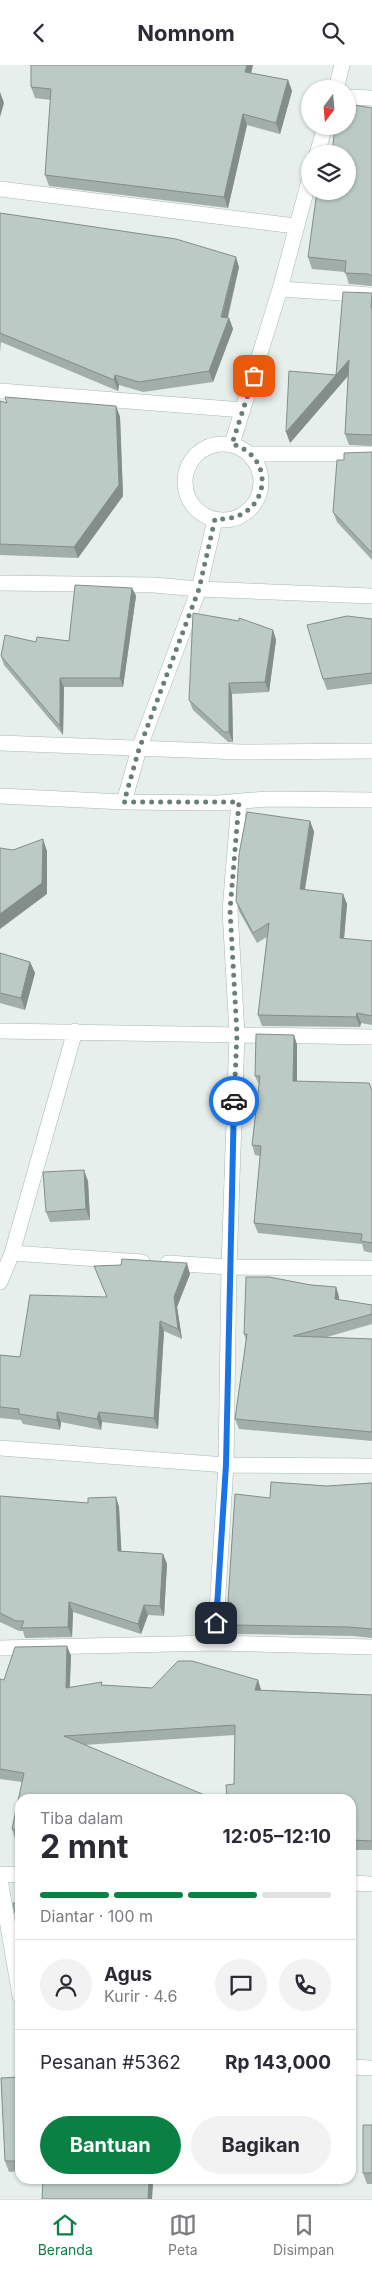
<!DOCTYPE html>
<html lang="id">
<meta charset="utf-8">
<style>
body{margin:0;font-family:Inter,sans-serif;background:#f2f2f3;color:#2b2b33;height:100vh;display:flex;flex-direction:column;font-size:19px;white-space:nowrap}
*{box-sizing:border-box;margin:0}
p{font-size:16px;color:#7c7c81}
.icon{flex:none;width:28px;height:28px;fill:none;stroke:currentColor;stroke-width:2;stroke-linecap:round;stroke-linejoin:round}
.map{position:relative;flex:1;overflow:hidden}
.details{position:absolute;left:15px;top:1729px;width:341px;height:390px;display:flex;flex-direction:column;background:#fff;border-radius:15px;box-shadow:0 1px 4px #0004}
.details>*{flex:none}
.needle{width:32px;rotate:196deg}
.tools{position:absolute;left:301px;top:15px;display:grid;gap:10px}
.tools a{display:grid;place-items:center;width:55px;height:55px;border-radius:50%;background:#fff;box-shadow:0 1px 4px #0004;font-size:25px}
.pin{position:absolute;display:grid;place-items:center;width:42px;height:42px;color:#fff;margin:-21px;border-radius:10px;box-shadow:0 2px 8px #0006}
.courier{position:absolute;display:grid;place-items:center;width:50px;height:50px;margin:-25px;border:4px solid #1a73e8;border-radius:50%;background:#fff;color:#222;box-shadow:0 1px 6px #0007}
.overview em{font-style:normal;font-weight:700}
.overview div{display:flex;flex-direction:column-reverse}
.overview{display:flex;align-items:center;justify-content:space-between;height:85px;padding:0 25px}
h1{font-size:32px;font-weight:700;line-height:38px}
.bar{display:grid;grid-template-columns:repeat(4,1fr);gap:8px 5px;align-content:center;height:60px;padding:0 25px}
.bar i{height:6px;border-radius:4px;background:#e1e1e2}
.bar .current{background:#0b8043}
.bar p{grid-column:span 4}
.line{display:flex;align-items:center;gap:12px;padding:0 25px;border-top:1px solid #e1e1e2}
.line div{flex:1}
.round{display:grid;place-items:center;flex:none;width:52px;height:52px;border-radius:26px;background:#f2f2f3}
.button{display:flex;gap:10px;margin-top:auto;padding:10px 25px}
.button a{flex:1;height:58px;border-radius:30px;background:#0b8043;color:#fff;font-size:20px;font-weight:700;line-height:58px;text-align:center}
.button a+a{background:#f2f2f3;color:#2b2b33}
header{display:flex;justify-content:space-between;align-items:center;height:65px;padding:0 25px;background:#fff;font-size:22px;font-weight:700}
.tab-bar{display:flex;justify-content:space-around;align-items:center;height:70px;border-top:1px solid #e1e1e2;background:#fff;font-size:14px;color:#7c7c81}
.tab-bar a{display:grid;justify-items:center;gap:2px}
.tab-bar .current{color:#0b8043}
.map>svg:first-child{display:block}
.lines{fill:none;stroke-linecap:round;stroke-linejoin:round}
.minor-casing{stroke:#a8b8b2;stroke-width:16}
.minor{stroke:#fff;stroke-width:15}
.wall{fill:#a1aea9}
.shaded-wall{fill:#838d89}
.building{fill:#bbcac4;stroke:#838d89}
.done{stroke:#687f78;stroke-width:5;stroke-dasharray:0 9}
.route{stroke:#1a73e8;stroke-width:6}
</style>
<header><svg class="icon" aria-label="back" viewBox="0 0 24 24"><path d="M15 5l-7 7 7 7"/></svg>Nomnom<svg class="icon" aria-label="search" viewBox="0 0 24 24"><circle cx="10" cy="10" r="6"/><path d="M15 15l6 6"/></svg></header>
<div class="map">
<svg width="372" height="2134" viewBox="0 0 372 2134">
<rect width="100%" height="100%" fill="#e6efeb"/>
<g class="lines">
<!-- minor casing -->
<g class="minor-casing">
<path id="minor" d="M336,24l6,-24
M348,32l24,1
M317,89l8,-28
M0,124l295,37
M280,224l92,6
M0,326l243,19
M185 417a38 38 0 1 1 76 0a38 38 0 1 1-76 0Z
M232,379l48,-155 30,-112
M250,389h122
M0,518l154,2 45,4 173,7
M0,678l241,9 131,-1
M0,731l124,6 94,1 49,-4 105,1
M124,737l15,-53 60,-160 16,-69
M0,966l372,6
M12,1188l130,9
M168,1198l61,4 143,1
M0,1217l12,-29 63,-222
M0,1383l226,17 146,1
M215,1578l11,-178 3,-198 8,-233 -7,-124 9,-108
M0,1583l215,-5 157,4
M0,1809l20,1
M0,1814l20,117
M351,1818l21,1
M351,2002l21,1"/>
</g>
<!-- minor -->
<use href="#minor" class="minor"/>
</g>
<!-- wall -->
<path class="wall" d="M251,8l37,7 4,11 -12,43 -33,-9 -19,83 -179,-22 -4,-11 6,-75 -16,-2 -4,-11z
M372,43v178l-23,-2 -4,-12 -33,-3 -4,-12 40,-66z
M0,148l239,54 -11,51h1l4,11 -20,53 -70,10 -24,-7 -1,6 -117,-49 -1,11z
M372,228v153l-23,-1 -4,-11 3,-58 -58,67 46,-68z
M0,336l7,2 109,3 4,11 3,79 -45,62 -78,-3z
M372,387v108l-35,-38 -4,-10 11,-52z
M132,523l4,8 -13,91h-59l-1,48 -59,-70 -3,-9 35,-14 33,-1z
M372,554v65l-45,6 -4,-11z
M273,565l3,10 -7,52 -37,2 1,48h-5l-35,-32 -4,-10z
M310,756l4,11 -9,58 38,4 4,10 -3,35 28,2v84l-11,-2 -1,4 -98,-1 -4,-11 9,-78 -10,6 -18,-32 -3,-10z
M0,888l30,9 5,11 -10,37 -25,-7z
M294,970l3,10v36l75,9v163l-8,-2 -2,-7 -104,-11 -4,-10 6,-67 -5,-1 -3,-10 7,-60 -4,-9z
M88,1116l2,39 -40,2 -4,-10z
M94,1201l96,8 -13,33 5,32 -18,-8 -6,98 -56,-7 -1,8 -40,-8 -1,8 -37,-6 -2,-4 -21,-2v-63l20,2 87,-60z
M311,1220l25,2 3,10v3l33,5v19l-45,13 45,2v102l-133,-12 -4,-10 11,-79 -2,-6z
M372,1418v155l-19,-2 -117,-2 -4,-9v-13l-4,-10 42,-104 57,-12z
M0,1431l88,7 28,-6 3,10 2,44 42,3 4,10 -3,52 -16,-1 -7,19 -68,-22 -1,25 -47,1 -2,-7h-4l-19,-9z
M67,1581l4,10 -1,31 33,-2 49,3 106,-8 3,10 111,5v155h-21v-51l-117,-15 1,-49 -151,10 -64,54v41l-5,-1 -3,-10 10,-47 -22,-3v-100l4,1z
M20,2012v94l-11,1 -4,-11z
M372,2060v59h-5l-4,-11z
M241,2114h33v2z"/>
<!-- shaded-wall -->
<path class="shaded-wall" d="M247,0h6l-4,18 -4,-11z
M288,15l4,11 -12,43 -4,-11z
M0,27l4,11 -4,14z
M243,49l4,11 -19,83 -4,-11z
M236,192l3,10 -14,60 4,-9 4,11 -20,53 -4,-11z
M349,295l4,10 -63,73 -4,-11z
M115,310l4,10 -1,6 -4,-11z
M116,341l4,11 3,79 -45,62 -4,-11z
M132,523l4,8 -13,91 -3,-9z
M273,565l3,10 -7,52 -4,-10z
M60,613l4,9 -1,48 -3,-9z
M229,618l3,11 1,48 -4,-10z
M310,756l4,11 -11,68 -3,-11z
M43,774l4,12v43l-47,35v-15z
M343,829l4,10 -4,45 -3,-11z
M30,897l5,11 -10,37 -4,-12z
M357,948l4,10 -1,4 -4,-10z
M294,970l3,10v46l-4,-10z
M84,1105l4,11 2,39 -4,-11z
M187,1198l3,11 -13,33 5,32 -4,-10 -4,-32z
M336,1222l3,10 -1,12 -3,-10z
M160,1256l4,10 -6,98 -4,-11z
M57,1347l4,10 -1,8 -3,-10z
M99,1347l3,10 -1,8 -4,-11z
M116,1432l3,10 3,54 -4,-10z
M163,1489l4,10 -3,52 -4,-10z
M69,1537l4,10 -1,25 -4,-10z
M144,1540l4,10 -7,19 -3,-10z
M67,1581l4,10 -2,41 -3,-9z
M258,1615l3,10 -3,9 -3,-9z
M149,2114h2l2,6 -1,14h-4z"/>
<!-- building -->
<path class="building" d="M31,0h216l-2,7 43,8 -12,43 -33,-9 -19,83 -179,-22 6,-86 -20,-2z
M348,39l24,4v168l-4,-2 -23,-1 1,-12 -38,-4 9,-66h31v-37h-16l3,-28h13z
M0,148l176,26 60,18 -15,60 8,1 -20,53 -70,11 -24,-7 -1,5 -114,-47z
M343,227l29,1 -1,15h1v127l-27,-1 4,-74 -13,15z
M289,306l47,4 -50,57z
M5,332l111,9 3,79 -45,62 -74,-3v-143l7,2z
M372,387v101l-39,-41 4,-52h7v-7z
M75,520l57,3 -12,90h-60v48l-59,-70 4,-21 31,7 1,-5 32,4z
M193,548l46,8v-3l34,12 -8,52 -36,1v49h-5l-35,-32z
M347,551l25,3v54l-49,6 -16,-54z
M247,747l63,9 -10,68 43,5 -3,44 32,3v75l-15,-3 -1,4 -98,-2 11,-92 -16,10 -17,-32 3,-47z
M43,774l-1,44 -42,31v-66l13,2z
M0,888l30,9 -9,36 -21,-5z
M256,969l38,1 -1,46 76,2 3,7v153l-11,-2 1,-7 -108,-11 7,-77 -9,-1 8,-69h-5z
M84,1105l2,39 -40,3 -3,-40z
M122,1194l65,4 -13,34 4,32 -18,-8 -6,97 -55,-6 -2,7 -40,-7v8l-38,-6v-5l-19,-2v-52l20,2 10,-62 77,2 -13,-31 27,-1z
M246,1212h23l42,8 25,2 -1,12 37,6v9l-79,22 79,3v93l-137,-13 12,-85h-3z
M271,1417l56,4 45,-3v146l-23,-2 -117,-2v-22l-4,-1 7,-108 35,4z
M0,1431l88,7v-5l28,-1 2,54 45,3 -3,52 -16,-1 -6,19 -69,-22 -1,25 -47,1 3,-7h-8l-16,-8z
M67,1581l-1,42 36,-6 -1,3 51,3 26,-27h14l66,19 -3,10 117,5v146l-21,-1v-41h-124l-1,-14 8,-1 1,-59 -171,11 150,63h-194v32l-8,-2 12,-56 -24,-4v-90l4,1 11,-33z
M13,1838l7,1v32z
M20,2012v84h-15l-4,-83z
M363,2060h9v48h-9z
M43,2114h106l-1,20h-106z"/>
<g class="lines">
<!-- done -->
<path class="done" d="M234,1036l3,-67 -7,-124 9,-108h-115l15,-53 60,-160 16,-70c53,4 65,-61 17,-75l22,-68"/>
<!-- route -->
<path class="route" d="M216,1558l10,-158 8,-364"/>
</g>
</svg>
<div class="tools">
<a><svg class="needle" viewBox="-14 -14 28 28"><path d="M0-13l5 13h-10z" fill="#e53935"/><path d="M0 13l5-13h-10z" fill="#7c7c81"/></svg></a>
<a><svg class="icon" aria-label="layers" viewBox="0 0 24 24"><path d="M12 4l9 5-9 5-9-5zM3 14l9 5 9-5"/></svg></a>
</div>
<div class="pin" style="left:254px;top:311px;background:#ea580c"><svg class="icon" aria-label="bag" viewBox="0 0 24 24"><path d="M5 8h14l-1 12H6zM9 8a3 3 0 0 1 6 0"/></svg></div>
<div class="pin" style="left:216px;top:1558px;background:#1f2937"><svg class="icon" aria-label="home" viewBox="0 0 24 24"><path d="M3 11l9-7 9 7M6 9v11h12V9"/></svg></div>
<div class="courier" style="left:234px;top:1036px"><svg class="icon" aria-label="car" viewBox="0 0 24 24"><path d="M5 17H2v-5l4-1 3-4h7l3 4 3 1v5h-3M9 17h6M6 11h13"/><circle cx="7" cy="17" r="2"/><circle cx="17" cy="17" r="2"/></svg></div>
<section class="details">
<div class="overview"><div><h1>2 mnt</h1><p>Tiba dalam</p></div><em>12:05–12:10</em></div>
<div class="bar"><i class="current"></i><i class="current"></i><i class="current"></i><i></i><p>Diantar · 100 m</p></div>
<div class="line" style="height:90px"><a class="round"><svg class="icon" aria-label="person" viewBox="0 0 24 24"><circle cx="12" cy="8" r="4"/><path d="M4 21q1-7 8-7t8 7"/></svg></a><div><b>Agus</b><p>Kurir · 4.6</p></div><a class="round"><svg class="icon" aria-label="chat" viewBox="0 0 24 24"><path d="M4 5h16v11H9l-5 4z"/></svg></a><a class="round"><svg class="icon" aria-label="phone" viewBox="0 0 24 24"><path d="M5 4h4l2 5-3 2q2 4 5 5l2-3 5 2v4C11 20 4 13 5 4z"/></svg></a></div>
<div class="line" style="height:65px"><div>Pesanan #5362</div><b>Rp 143,000</b></div>
<div class="button"><a>Bantuan</a><a>Bagikan</a></div>
</section>
</div>
<nav class="tab-bar">
<a class="current"><svg class="icon" aria-label="home" viewBox="0 0 24 24"><path d="M3 11l9-7 9 7M6 9v11h12V9"/></svg>Beranda</a>
<a><svg class="icon" aria-label="map" viewBox="0 0 24 24"><path d="M3 6l6-2 6 2 6-2v14l-6 2-6-2-6 2zM9 4v14M15 6v14"/></svg>Peta</a>
<a><svg class="icon" aria-label="saved" viewBox="0 0 24 24"><path d="M7 4h10v16l-5-4-5 4z"/></svg>Disimpan</a>
</nav>
